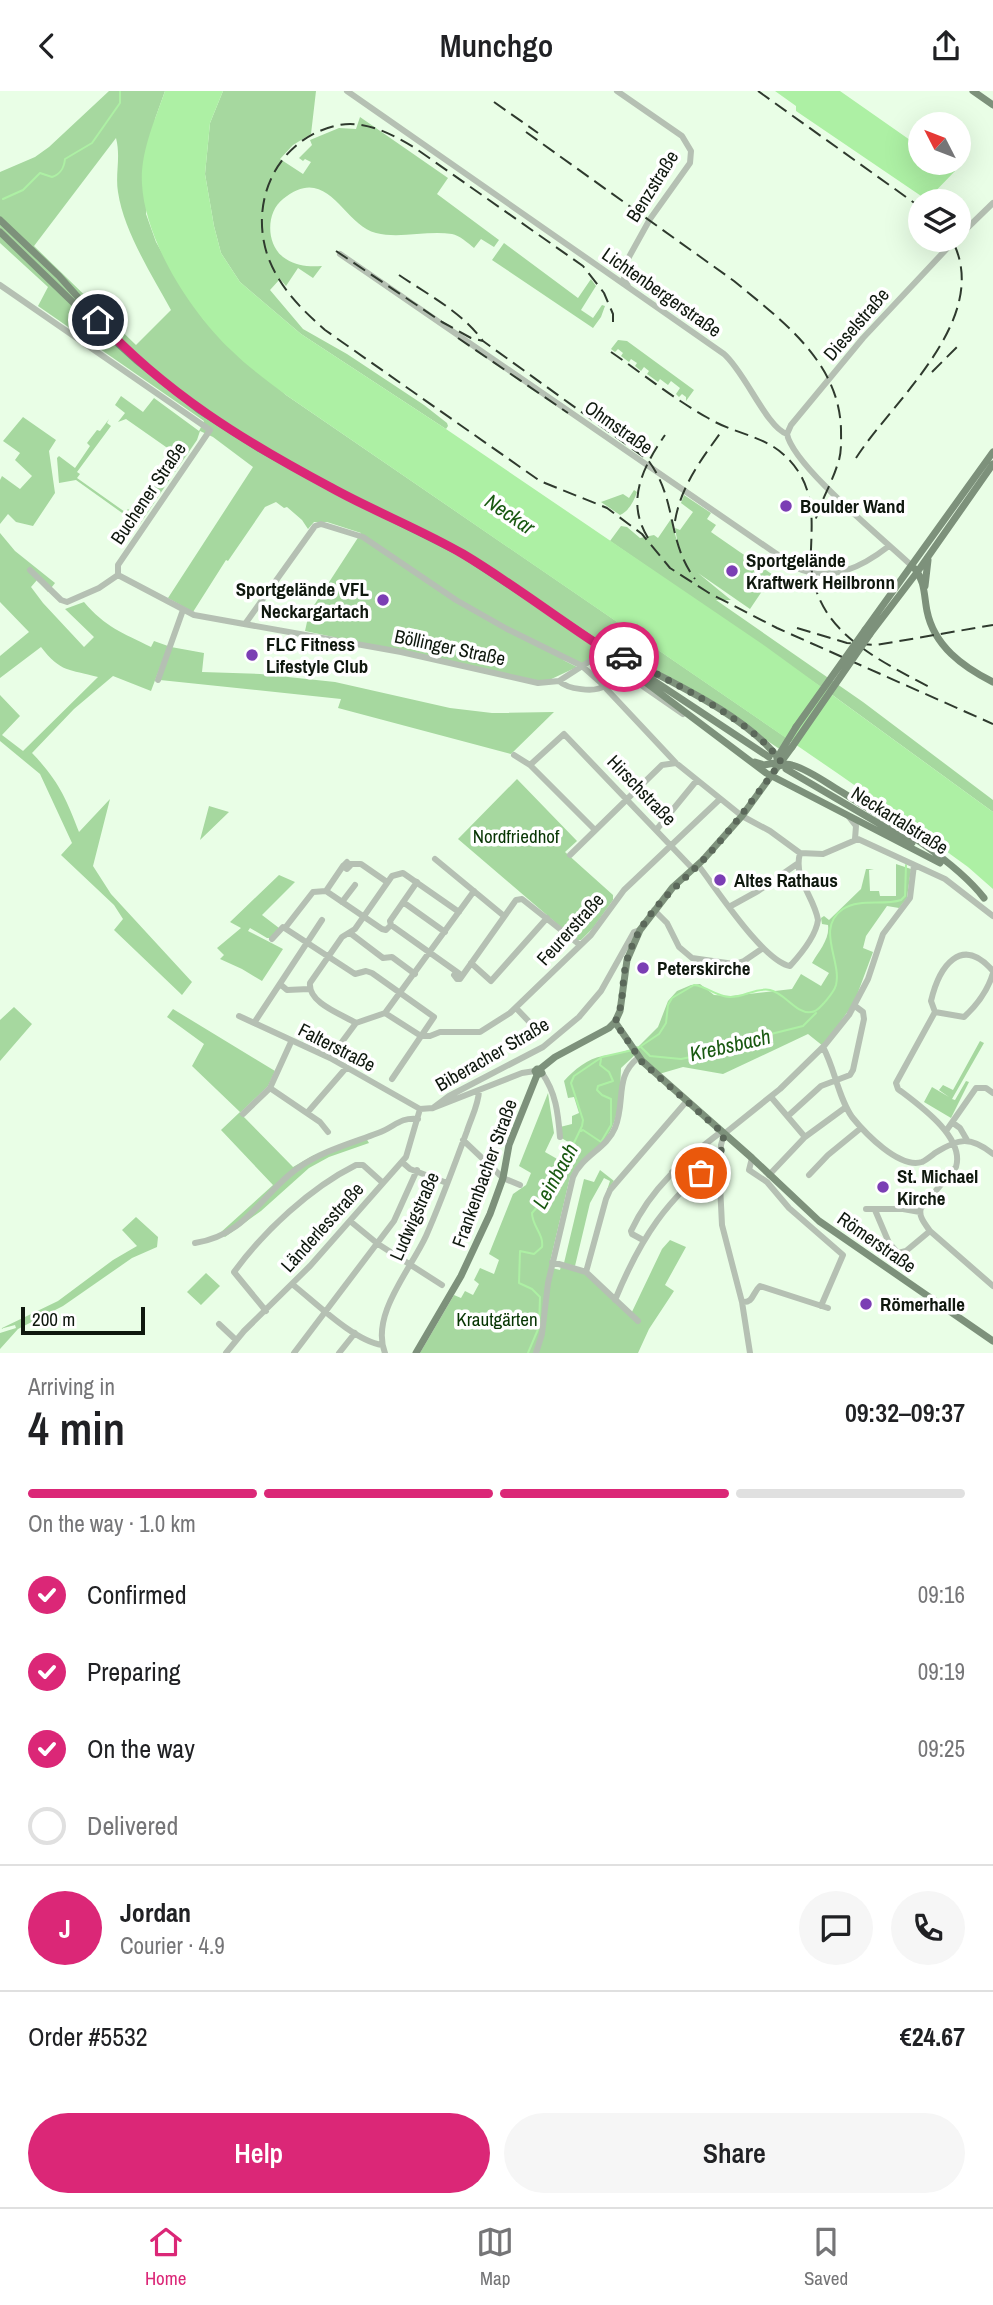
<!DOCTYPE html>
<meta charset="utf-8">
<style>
body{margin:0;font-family:"Archivo Narrow",sans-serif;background:#f6f6f6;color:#202124;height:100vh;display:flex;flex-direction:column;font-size:26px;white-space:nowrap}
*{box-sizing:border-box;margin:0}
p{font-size:23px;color:#757577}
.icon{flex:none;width:38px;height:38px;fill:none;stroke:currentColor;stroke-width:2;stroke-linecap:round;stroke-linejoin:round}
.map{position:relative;height:1262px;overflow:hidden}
.side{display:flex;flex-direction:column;background:#fff;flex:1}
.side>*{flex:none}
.needle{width:46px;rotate:312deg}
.controls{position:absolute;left:908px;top:21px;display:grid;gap:14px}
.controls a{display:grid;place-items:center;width:63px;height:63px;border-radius:50%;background:#fff;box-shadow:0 7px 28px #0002;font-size:35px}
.scale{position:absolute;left:21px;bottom:18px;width:124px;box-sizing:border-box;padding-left:7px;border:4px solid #0f180e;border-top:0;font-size:19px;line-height:24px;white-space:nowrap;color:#0f180e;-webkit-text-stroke:5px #fff;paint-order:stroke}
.pin{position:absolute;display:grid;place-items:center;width:60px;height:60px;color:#fff;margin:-30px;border:4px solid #fff;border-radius:50%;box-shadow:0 2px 7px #0007}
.courier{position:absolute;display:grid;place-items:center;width:70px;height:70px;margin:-35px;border:5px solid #db2777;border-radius:50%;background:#fff;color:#222;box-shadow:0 2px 9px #0007}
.summary em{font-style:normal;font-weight:600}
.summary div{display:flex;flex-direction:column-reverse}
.summary{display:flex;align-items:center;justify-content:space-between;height:119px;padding:0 28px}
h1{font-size:46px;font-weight:600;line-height:52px}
.bar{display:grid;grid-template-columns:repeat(4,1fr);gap:10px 7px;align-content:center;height:84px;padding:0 28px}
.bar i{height:9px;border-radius:5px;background:#e0e0e0}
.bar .current{background:#db2777}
.bar p{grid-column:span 4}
.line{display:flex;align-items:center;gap:18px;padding:0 28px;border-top:2px solid #e0e0e0}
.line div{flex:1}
.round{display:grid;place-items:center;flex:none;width:74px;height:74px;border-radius:37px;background:#f6f6f6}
ol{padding:0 28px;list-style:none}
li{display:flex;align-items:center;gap:21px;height:77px}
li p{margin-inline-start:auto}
li .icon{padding:7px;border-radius:50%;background:#db2777;color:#fff;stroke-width:4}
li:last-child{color:#757577}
li i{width:38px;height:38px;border:4px solid #e0e0e0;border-radius:50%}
.action{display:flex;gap:14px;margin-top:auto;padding:14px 28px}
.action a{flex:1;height:80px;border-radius:42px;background:#db2777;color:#fff;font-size:28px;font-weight:600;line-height:80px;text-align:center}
.action a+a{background:#f6f6f6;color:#202124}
header{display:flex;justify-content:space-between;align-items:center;height:91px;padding:0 28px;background:#fff;font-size:32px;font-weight:600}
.dock{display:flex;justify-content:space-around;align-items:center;height:98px;border-top:2px solid #e0e0e0;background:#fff;font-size:19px;color:#757577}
.dock a{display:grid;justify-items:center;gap:4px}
.dock .current{color:#db2777}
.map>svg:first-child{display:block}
.green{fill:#a6d89f;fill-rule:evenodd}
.water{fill:#adf0a4}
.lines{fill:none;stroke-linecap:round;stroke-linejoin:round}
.stream{stroke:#adf0a4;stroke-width:2}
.minor{stroke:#b5c0b3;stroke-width:6}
.major{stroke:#7d917b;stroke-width:7}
.rail{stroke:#2f3a2e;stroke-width:2;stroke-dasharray:14 7;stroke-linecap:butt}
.major-bridge{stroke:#7d917b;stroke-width:7}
.done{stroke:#5b685a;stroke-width:7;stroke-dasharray:0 12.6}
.route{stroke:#db2777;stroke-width:9}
.poi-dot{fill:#7b3eb4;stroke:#fff;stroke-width:2.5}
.labels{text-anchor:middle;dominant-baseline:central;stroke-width:7;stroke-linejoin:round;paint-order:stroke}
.street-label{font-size:19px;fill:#0f180e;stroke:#fff}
.poi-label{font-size:19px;font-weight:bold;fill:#0f180e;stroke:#fff;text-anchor:start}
.park-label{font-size:19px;fill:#073503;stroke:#fff}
.water-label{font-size:21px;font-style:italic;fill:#195911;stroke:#fff}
</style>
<header><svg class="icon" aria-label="back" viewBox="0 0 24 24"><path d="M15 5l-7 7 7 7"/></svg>Munchgo<svg class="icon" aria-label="share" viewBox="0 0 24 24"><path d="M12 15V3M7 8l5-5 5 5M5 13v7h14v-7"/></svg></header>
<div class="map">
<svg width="993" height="1262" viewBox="0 0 993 1262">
<rect width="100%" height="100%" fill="#e9fee6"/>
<!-- green -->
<path class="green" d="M109,0h56l-10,28 -9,95 10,28 25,44 23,34 82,75 505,346 -7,11 -92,-62 -68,-38 -7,10 -4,1c-20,-11 -16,-1 -33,0 -5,0 -12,-2 -17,-3l14,7 -32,15 -240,-51 4,-18 52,-80 -34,-11h-13l-6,7 -6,-9 -15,-13 -3,1 -8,-6 -11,5 -37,54 -2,-1 -33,52 -25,-14 85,-131 -40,-30 -13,-6 -3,9 -22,32 -2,-1 3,-17 -50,-35 -8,3 7,-9 -10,-8 6,-9 22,16 11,-14 45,33 5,-10 -166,-115 10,-19 -48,-44v-71l35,-15 14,-10zM116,47c5,19 -1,36 2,54 6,40 34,83 53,118l-35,35 -102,-99z
M223,0h93l-5,43 -18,11 -13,14 23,15 8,-12 -6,-3 -2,2 -4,-3 13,-13 -2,-5 29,-12 17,1 4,-12 88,61 -11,16 62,46 -5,7 -13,-8 -7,9c-6,-5 -15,-13 -22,-14 -24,-4 -52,5 -76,-1 -33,-8 -48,-71 -93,-34 -18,14 -17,48 3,60 11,7 23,8 36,7l-9,12 -15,-10 -12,18 -6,-7 -10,11 33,39 44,25 77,51 23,18 1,3 -2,3 -145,-95 -61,-52 -19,-29 -7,-27 -9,-52 5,-51z
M504,152l74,55 13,-19 5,7 -15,24 12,8 9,-13 3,1 -4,11 -8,11 -101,-68z
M618,249l9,1 67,49 -8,11v-4l-4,-3 -3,3 -3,-3 4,-6 -9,-7 -3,4 -8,-6 -2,3 -11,-8 2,-3 -5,-4 -3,4 -6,-5 2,-3 -6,-4 -2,3 -8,-6 2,-3 -5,-4 -3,3 -4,-3z
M23,326l33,23 -7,11 6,42 -22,33 -17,-4 -8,-8 -8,10v-44l2,-4 18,13 12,-13 -17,-16 5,-7 -17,-12z
M109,328l-2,4 4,3 -34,46 3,2 -3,4 48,34 3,-3 4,3 30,-43 10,7 -32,48 -10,-7 -2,3 -4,-2 1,-3 -49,-35 -17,3 -2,-25 2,-2 16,12 15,-22 -3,-3 10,-13 3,1z
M634,399l3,2c-3,9 -8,19 -17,23l-19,-13 22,-8 6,4z
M684,404l27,18 -4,6 9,6 -5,7 62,43 -23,34 -52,-36 33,27h-15l147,102 130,98v12l-162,-118 -221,-153 11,-15 6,1 13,11 14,-3 4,3 13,-19 7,26 -3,-17 5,2 13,-18 -12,-9z
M0,442l15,18 40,32 -7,9 -11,-12 -6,7 12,16 41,44 10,-10 -29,-28 19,-7c21,25 39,31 67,45l3,-6 14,5 -17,45 -38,-15 -39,33 -42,44c26,27 34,45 47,79l31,-33 -17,67 18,28 81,88 -10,13 -68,-65 9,-11 -9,-14 -53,-50 11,-12 -32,-69 -40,-33v-46l20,21 -18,19 21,16 75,-74c-29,-8 -37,-4 -57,-30l-41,31v-22l29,-24 -29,-30z
M171,556l33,6 -2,19 58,2 75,8 115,26 42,5 62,-1 -43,42 -173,-46 3,-9 -181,-19z
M517,688l60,62 -12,11 48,43v5l-20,28 -12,12h-5l-118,-101z
M209,715l20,6 -29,28z
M896,773l15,5 -4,29 -8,10 -12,-2 -21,30 -3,12 10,4 -19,51 -31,43 -15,-12 -85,40 -40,-7 -24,7 -22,-21 -16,15c-1,25 -1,57 -20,76 -12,11 -23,19 -31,33l-20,85 2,6 8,2 1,-4 24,7 45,43 32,-67 8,-9 16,7 -21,38 9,6 -25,38 -11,24h-218l34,-58 7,3 4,-7 8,4 6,-11 -5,-4 6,-12 14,6 5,-14 -10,-6 24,-60 13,-9 5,-12 -12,-7 29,-73 6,40 -9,19 14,8 9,-18 -8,-5v-10l12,-3v-8l7,-3 -5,-16 -6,1 -4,-17c10,-11 24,-23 39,-25 13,-2 23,-4 34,-10l1,1 20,-20 10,-26 9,-10 14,-6 9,-1 14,11 17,1 61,-7 9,-15 20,12 8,-13 -17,-10c7,-12 18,-24 16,-38l-6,-1 -1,-6 3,-2 5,4 32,-31 5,-20h8l-5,1 1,21h9l1,5h16z
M279,784l16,7 -33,33 17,13 -7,10h-5l-17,-10 -2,3 35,18 -21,32 -20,-12 -22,-10 4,-4 -7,-7 24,-20 -11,-6z
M14,916l18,17 -32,37v-41z
M173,918l102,62 -7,15 -28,27 53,54 21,-12 16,-2 36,-15 3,5 -40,14 -20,11 -48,43 -36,26 -5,-4 53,-48 -52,-55 19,-18 -48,-46 12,-22 -37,-27z
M980,950l4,2 -32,56 3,1 11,-19 3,1 -18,36 -27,-16 8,-15 17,10 -10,-7 4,-5 10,5z
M600,1079l14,11 -7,9 3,-9 -6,-3 -14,25 -15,63 -11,-3 20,-84 10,3z
M136,1126l22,20 -1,10 -25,11 -69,48 -45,23 -18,20v-16l16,-5 -1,-3 -15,4 58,-28 55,-41 24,-14 -15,-16z
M206,1182l14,13 -19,19 -14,-13z"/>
<!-- water -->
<path class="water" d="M165,0h58l-13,32 -5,51 9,52 7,27 19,29 61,52 145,95 319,217 228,166v77l-25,-22 -47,-34 -3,-1 -3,3 -5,-3v-5l-3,-5 -67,-47 -554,-380c-18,-14 -37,-27 -54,-44 -41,-38 -87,-110 -90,-167 -2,-31 13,-64 23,-93z
M775,0h65l80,56v16h23l12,8 -28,29 -131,-89v-5z"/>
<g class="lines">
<!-- stream -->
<path class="stream" d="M3,108l20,-9 17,-17 12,4c9,-3 12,-9 13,-18l27,-16 28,-40v-12
M641,956l9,9 31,3 49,-10 33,-13 40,-10 13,-13
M638,957l21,-14 7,-11 2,-18 4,-7 22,-13c12,1 22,11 35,12 14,1 27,-10 41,-7 15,3 26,24 41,22 6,0 9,-5 13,-9 5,-6 10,-11 12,-18 6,-24 -21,-57 7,-76 17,-11 40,-3 58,-9l4,-4 1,-31
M581,1040l2,-1 18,12 10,-17v-26l-9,-4 -5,-5 1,-4 15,-5 -4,-9 -9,-7 1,-6
M528,1262l11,-26 1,-30 -8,-8 -13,-6 1,-32 14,3 8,-7c2,-13 -10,-21 -10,-34l19,-22 31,-65 1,-6 -12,-37 3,-7 28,-19 31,-7"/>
<!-- minor -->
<path class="minor" d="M347,0l377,263c21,18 43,74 63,80
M617,0l65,45 9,15 -1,12 -40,56 -26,47v12l4,8
M959,145l34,-33
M340,163l457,314c34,15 65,-1 92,-22
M0,194l210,145 -92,135v10
M787,343l4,-9 72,-87 92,-98
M787,343c6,32 99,107 125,132
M30,479l31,30 6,2 32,-14 19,-13
M118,484l76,40 207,37 137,31 21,-2 31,-20 15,-1 78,54
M245,533l70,-98 6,-2 42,13 93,63 51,29 75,37 18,16 76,81 66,53 28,15 30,22 23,1 35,-15 87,40 48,37
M158,589l25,-70
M559,590c8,8 36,12 45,5
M514,664l16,10
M849,726l7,9 -1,13
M657,738l40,-49
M595,739l-65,-65 34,-31 129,135
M570,764l92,-90 14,-2
M435,768l69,57
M347,771l3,4 -3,3 -4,-3z
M350,773h11l26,18
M698,774c18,23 65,96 92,101 11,-12 26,-30 28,-46 -4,-24 -25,-41 -18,-67
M326,800l17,-25
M342,811l13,-17
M403,811l42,30
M729,816l29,-16 39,-27
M654,819l13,13 12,24 13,11 42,6 10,-3 19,-13
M391,834l-1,-4 27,-39
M285,837l28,-36 13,-1 56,38 4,1 5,-5 66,47
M350,842l33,25 9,-1 23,17
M272,848l11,-12 72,47 11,-3 6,2 62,44 -42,62
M471,872l20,18 56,-63
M993,880c-32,-37 -54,-4 -62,30l4,11 -39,71 2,6c21,16 67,48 58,78l-35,41c-3,8 4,16 9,23l63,55
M461,884l-4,-3 -3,3 3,4h3l56,-79 6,-1 58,46
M280,893l7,6 22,-1
M516,917l22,23
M935,921l29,5c13,-12 24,-27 29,-44
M385,922l36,23h9l10,-4h40l30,-19 81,-78 33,-45 96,-91
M239,925l91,42 90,51
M254,932l68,-103
M356,932c-15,-9 -48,-20 -46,-40l32,-46 13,-8 37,-53 11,-3 56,39
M823,956c12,22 15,50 29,70 13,16 47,52 70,45 4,-2 9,-6 13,-9 24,-15 35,-17 58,1
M330,967l26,-35 29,-10 89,-122
M542,982c14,20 16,40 18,64
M270,997l50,34 8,10
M771,1006l34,40
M433,1017l16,-12 94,-49 36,-30 22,-26 33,-59 6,-2
M420,1018l13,-1 89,-35 13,-2
M307,1022l39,-45
M243,1023l27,-26 21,-46
M788,1025l33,-30 29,-11 3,-5 11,-51 -1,-7 -8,-6
M953,1032l7,5 7,12
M946,1040l30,-43h10l7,5
M463,1049l40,38 17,7
M752,1067l-3,12 18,12 22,26 54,47 -22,51
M402,1071l8,7 37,14
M672,1081l14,14
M769,1084l36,-38 41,-30
M809,1084l19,-20 33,-27
M866,1118h37l17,3
M875,1119l14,33 9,10 8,-2 24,-20
M350,1130l28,23 64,41
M643,1149l-11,-6 -1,-3c20,-43 53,-71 90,-99
M195,1152c52,-8 66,-49 103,-75 24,-17 54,-25 80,-35 17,-6 21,-16 40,-14
M552,1171l34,10 52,49
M586,1181l20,-73 4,-9 76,-88
M292,1193c23,18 62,57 90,61
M615,1209c26,-63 51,-100 105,-143
M742,1211c12,1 10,-9 18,-16l68,22
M266,1220l-32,-39c30,-41 76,-84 122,-107h7l20,18
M219,1233l17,16
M226,1262l18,-22 66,-65 96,-109 14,-48
M294,1262l100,-132 23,-51
M339,1262l16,-20
M385,1262c-15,-38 26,-84 41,-117 15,-34 28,-70 41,-105 4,-13 12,-27 12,-41
M536,1262l6,-19 6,-51 25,-106c9,-21 34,-29 42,-49 11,-27 -1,-51 23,-70
M750,1262l-8,-51 -20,-77 -2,-40 1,-40 3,-11 56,-45 45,-44 24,-30 19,-36 15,-45 27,-36 4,-33"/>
<!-- major -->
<path class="major" d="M973,0l20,14
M0,129l59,56 42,47
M0,141l86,83 50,45 63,50 61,39 69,38 132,66 308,204
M915,478c10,12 9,27 12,42 7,35 36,56 66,71
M925,495l3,-26
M865,539l128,-178
M870,543l48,-63 75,-107
M635,572c45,23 117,57 146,99
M624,575l142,107 174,90
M777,667l19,-31
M755,671l9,3 16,-3
M776,676c6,-2 10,-4 16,-2 17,5 33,17 48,26 44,27 113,67 144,107
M786,678l126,74
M615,931l27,39 110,97 67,63 174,120
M540,978l2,4 -5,2 -2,-4 2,-2h3l15,-12 54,-29 6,-6 5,-11 7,-51 13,-30 33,-43 30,-27 39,-44 50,-69
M416,1262l45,-77 29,-62 13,-36 6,-33 28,-70"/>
<!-- rail -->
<path class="rail" d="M758,0l162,116
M494,11l44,31
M526,41l208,149c47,39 105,80 107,148 0,13 1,25 -4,37 -6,19 -17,36 -22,56
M336,160l106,71 29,16 12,3 165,119c30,40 18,80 47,119
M399,184c28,19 63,37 84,66
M613,231v-8l-9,-21 -21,-27 -168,-118c-22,-13 -48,-28 -76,-23 -59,12 -90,72 -72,129 11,32 33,54 58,76l215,151 67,27 35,26 28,34 39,25 68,35 216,96
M458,247l110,75
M611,261c32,22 63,47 97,66 33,20 65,16 90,53 16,24 14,51 13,78 -4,79 61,107 120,139
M932,281l26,-26
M856,367c38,-59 137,-140 96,-218
M675,430c6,-35 26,-61 46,-89
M648,447c-23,-37 -5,-71 17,-103
M797,537l50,15 29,2 117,-20"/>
<!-- major-bridge -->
<path class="major-bridge" d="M796,636l69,-97
M792,656l78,-113"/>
</g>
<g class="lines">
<!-- done -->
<path class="done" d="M624,566c45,24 129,63 157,105 -24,32 -46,63 -73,93 -23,25 -50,44 -68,75 -8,14 -14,29 -16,45 -2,16 -1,32 -9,47l27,40 82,72 -4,23 -19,16"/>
<!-- route -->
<path class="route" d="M98,229c66,72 147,122 232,167 43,24 90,42 133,67 47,28 91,62 137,92l24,11"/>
</g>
<!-- markers -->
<g class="poi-dot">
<circle cx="786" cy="415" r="7"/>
<circle cx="732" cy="480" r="7"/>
<circle cx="383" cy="509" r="7"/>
<circle cx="252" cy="564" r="7"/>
<circle cx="720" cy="789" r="7"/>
<circle cx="643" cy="877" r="7"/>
<circle cx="883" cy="1096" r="7"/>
<circle cx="866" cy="1213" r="7"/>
</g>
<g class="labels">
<!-- street labels -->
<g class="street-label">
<text transform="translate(652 95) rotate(-58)">Benzstraße</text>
<text transform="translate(662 201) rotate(35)">Lichtenbergerstraße</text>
<text transform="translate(856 233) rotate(-49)">Dieselstraße</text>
<text transform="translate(619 336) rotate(35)">Ohmstraße</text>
<text transform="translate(148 402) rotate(-56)">Buchener Straße</text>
<text transform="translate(450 556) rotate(12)">Böllinger Straße</text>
<text transform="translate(642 699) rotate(46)">Hirschstraße</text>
<text transform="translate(900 729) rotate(32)">Neckartalstraße</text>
<text transform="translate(570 838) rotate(-48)">Feurerstraße</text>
<text transform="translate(337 956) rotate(27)">Falterstraße</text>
<text transform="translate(492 963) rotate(-30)">Biberacher Straße</text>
<text transform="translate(484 1082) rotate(-70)">Frankenbacher Straße</text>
<text transform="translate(414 1125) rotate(-66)">Ludwigstraße</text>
<text transform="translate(322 1136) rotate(-48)">Länderlesstraße</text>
<text transform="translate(877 1151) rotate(35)">Römerstraße</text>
</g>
<!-- poi labels -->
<g class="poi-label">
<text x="800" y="415">Boulder Wand</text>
<text x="746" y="469">Sportgelände<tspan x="746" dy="22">Kraftwerk Heilbronn</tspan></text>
<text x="369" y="498" text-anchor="end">Sportgelände VFL<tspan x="369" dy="22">Neckargartach</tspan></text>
<text x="266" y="553">FLC Fitness<tspan x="266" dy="22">Lifestyle Club</tspan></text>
<text x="734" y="789">Altes Rathaus</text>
<text x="657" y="877">Peterskirche</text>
<text x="897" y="1085">St. Michael<tspan x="897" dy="22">Kirche</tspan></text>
<text x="880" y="1213">Römerhalle</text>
</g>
<!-- park labels -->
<g class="park-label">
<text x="516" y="745">Nordfriedhof</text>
<text x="497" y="1228">Krautgärten</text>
</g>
<!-- water labels -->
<g class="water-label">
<text transform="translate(510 423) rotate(34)">Neckar</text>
<text transform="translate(730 954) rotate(-13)">Krebsbach</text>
<text transform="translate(555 1085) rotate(-61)">Leinbach</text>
</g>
</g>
</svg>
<div class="controls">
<a><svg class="needle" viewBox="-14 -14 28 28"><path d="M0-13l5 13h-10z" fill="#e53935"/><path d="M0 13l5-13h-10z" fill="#757577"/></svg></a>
<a><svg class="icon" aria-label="layers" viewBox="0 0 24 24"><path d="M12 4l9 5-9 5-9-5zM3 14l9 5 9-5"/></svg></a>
</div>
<div class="scale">200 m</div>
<div class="pin" style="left:701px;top:1082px;background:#ea580c"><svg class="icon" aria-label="bag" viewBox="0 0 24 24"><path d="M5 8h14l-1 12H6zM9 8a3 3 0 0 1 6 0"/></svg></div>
<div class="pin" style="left:98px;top:229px;background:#1f2937"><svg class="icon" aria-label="home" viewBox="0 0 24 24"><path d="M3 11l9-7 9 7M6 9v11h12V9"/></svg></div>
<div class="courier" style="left:624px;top:566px"><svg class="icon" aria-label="car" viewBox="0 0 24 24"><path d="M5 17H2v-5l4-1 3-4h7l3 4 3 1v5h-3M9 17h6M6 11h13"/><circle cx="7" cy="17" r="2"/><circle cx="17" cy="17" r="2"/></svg></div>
</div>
<section class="side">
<div class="summary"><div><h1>4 min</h1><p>Arriving in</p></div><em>09:32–09:37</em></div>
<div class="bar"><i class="current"></i><i class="current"></i><i class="current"></i><i></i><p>On the way · 1.0 km</p></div>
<ol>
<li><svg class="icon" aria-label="check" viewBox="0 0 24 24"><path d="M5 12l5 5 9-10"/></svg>Confirmed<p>09:16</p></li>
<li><svg class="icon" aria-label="check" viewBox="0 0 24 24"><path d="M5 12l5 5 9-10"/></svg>Preparing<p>09:19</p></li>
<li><svg class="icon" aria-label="check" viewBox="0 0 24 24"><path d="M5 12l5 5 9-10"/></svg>On the way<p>09:25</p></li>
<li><i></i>Delivered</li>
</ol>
<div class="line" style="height:126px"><b class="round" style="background:#db2777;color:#fff">J</b><div><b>Jordan</b><p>Courier · 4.9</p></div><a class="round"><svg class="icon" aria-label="chat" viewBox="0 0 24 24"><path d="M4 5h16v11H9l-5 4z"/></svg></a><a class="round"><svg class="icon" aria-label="phone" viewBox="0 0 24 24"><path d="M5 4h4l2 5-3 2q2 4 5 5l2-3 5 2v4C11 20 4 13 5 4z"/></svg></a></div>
<div class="line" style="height:91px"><div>Order #5532</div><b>€24.67</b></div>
<div class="action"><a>Help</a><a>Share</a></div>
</section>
<nav class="dock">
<a class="current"><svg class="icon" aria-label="home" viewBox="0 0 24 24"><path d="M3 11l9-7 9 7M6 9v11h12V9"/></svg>Home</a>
<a><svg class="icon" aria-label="map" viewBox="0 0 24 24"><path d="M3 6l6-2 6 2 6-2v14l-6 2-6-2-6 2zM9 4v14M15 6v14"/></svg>Map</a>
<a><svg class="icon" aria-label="saved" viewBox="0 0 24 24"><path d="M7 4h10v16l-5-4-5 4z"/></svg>Saved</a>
</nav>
